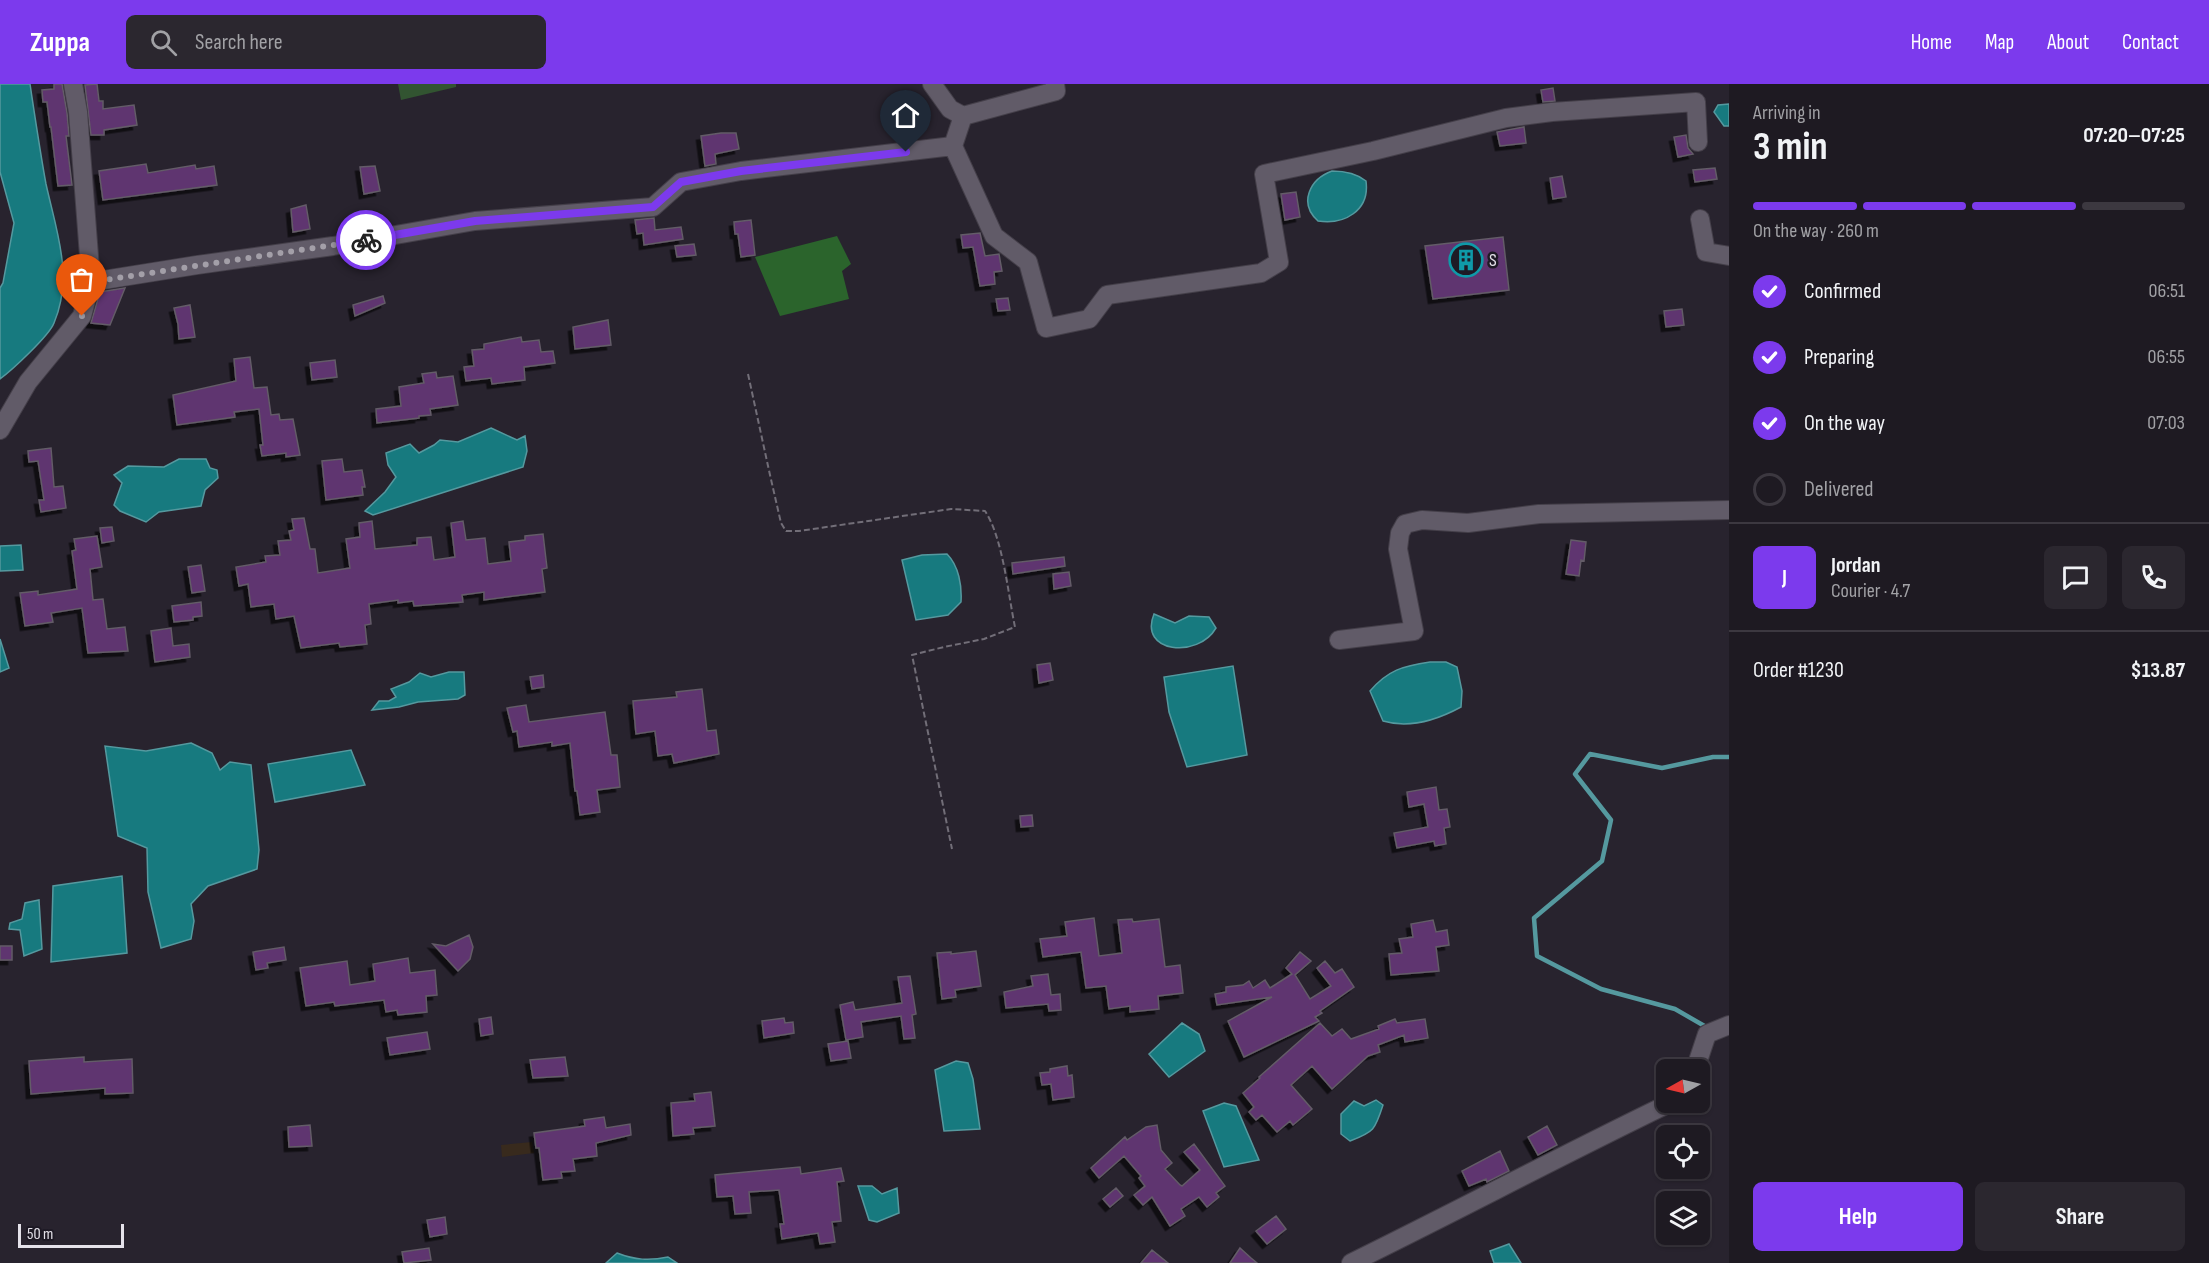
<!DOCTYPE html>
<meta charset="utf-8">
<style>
body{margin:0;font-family:"Sofia Sans Condensed",sans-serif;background:#2b272f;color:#f1f3f6;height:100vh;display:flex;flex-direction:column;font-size:22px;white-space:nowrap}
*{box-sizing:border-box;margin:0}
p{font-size:20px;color:#a1a1a5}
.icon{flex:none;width:33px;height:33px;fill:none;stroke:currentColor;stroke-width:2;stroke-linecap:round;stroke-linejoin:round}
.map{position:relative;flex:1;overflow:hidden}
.side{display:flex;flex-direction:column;background:#1e1a22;width:480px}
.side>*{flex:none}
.needle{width:39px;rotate:262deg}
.buttons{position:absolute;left:1656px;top:975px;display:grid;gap:12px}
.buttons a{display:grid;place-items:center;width:54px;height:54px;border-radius:9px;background:#1e1a22;box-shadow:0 2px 4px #0004,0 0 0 2px #3c3840;font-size:30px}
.scale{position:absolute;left:18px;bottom:15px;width:106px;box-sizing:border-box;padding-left:6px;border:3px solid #e5e2ea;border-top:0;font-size:16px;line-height:21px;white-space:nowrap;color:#e5e2ea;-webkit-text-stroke:4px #1e1a25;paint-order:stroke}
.pin{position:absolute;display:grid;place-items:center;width:51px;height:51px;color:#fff;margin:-62px -26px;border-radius:50% 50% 50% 0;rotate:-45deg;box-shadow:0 0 6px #0007}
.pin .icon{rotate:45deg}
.courier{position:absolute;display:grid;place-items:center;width:60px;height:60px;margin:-30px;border:4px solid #7c3aed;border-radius:50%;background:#fff;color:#222;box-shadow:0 2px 8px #0007}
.summary em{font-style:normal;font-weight:700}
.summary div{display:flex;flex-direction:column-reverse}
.summary{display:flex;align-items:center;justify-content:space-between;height:102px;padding:0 24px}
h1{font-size:39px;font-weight:700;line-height:45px}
.bar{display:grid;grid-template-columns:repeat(4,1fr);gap:9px 6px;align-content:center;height:72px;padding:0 24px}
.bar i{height:8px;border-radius:4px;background:#3c3840}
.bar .active{background:#7c3aed}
.bar p{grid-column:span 4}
.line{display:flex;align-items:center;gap:15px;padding:0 24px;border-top:2px solid #3c3840}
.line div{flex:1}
.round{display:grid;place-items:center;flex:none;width:63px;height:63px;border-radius:9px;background:#2b272f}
ol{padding:0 24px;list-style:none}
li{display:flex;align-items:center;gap:18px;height:66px}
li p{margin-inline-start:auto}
li .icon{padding:6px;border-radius:50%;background:#7c3aed;color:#fff;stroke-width:4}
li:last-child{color:#a1a1a5}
li i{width:33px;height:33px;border:3px solid #3c3840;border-radius:50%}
.cta{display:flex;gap:12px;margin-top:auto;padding:12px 24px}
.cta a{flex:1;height:69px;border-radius:9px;background:#7c3aed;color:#fff;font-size:24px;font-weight:700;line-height:69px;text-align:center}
.cta a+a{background:#2b272f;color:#f1f3f6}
header{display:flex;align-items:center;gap:36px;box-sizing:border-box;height:84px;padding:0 30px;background:#7c3aed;color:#fff}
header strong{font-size:28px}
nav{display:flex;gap:33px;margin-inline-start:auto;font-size:21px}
.search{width:420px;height:54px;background:#2b272f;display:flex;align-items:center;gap:15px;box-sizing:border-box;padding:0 21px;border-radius:9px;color:#a1a1a5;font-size:22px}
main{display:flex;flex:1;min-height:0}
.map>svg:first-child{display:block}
.medical{fill:#382a1d}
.green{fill:#325431}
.forest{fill:#2b642c}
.water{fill:#177a7f;stroke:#55999f;stroke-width:1.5}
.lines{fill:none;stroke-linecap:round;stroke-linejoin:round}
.stream{stroke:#55999f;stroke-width:4.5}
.building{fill:#5e346f;stroke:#635b67;stroke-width:1.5;filter:url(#shadow)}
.minor-casing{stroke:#443f49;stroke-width:20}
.path{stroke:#726e78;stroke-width:2;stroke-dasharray:6 3;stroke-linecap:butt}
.minor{stroke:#615b68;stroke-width:18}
.done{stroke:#a39fa8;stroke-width:6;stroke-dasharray:0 10.8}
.route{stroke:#7c3aed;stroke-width:8}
.labels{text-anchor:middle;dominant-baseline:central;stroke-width:5;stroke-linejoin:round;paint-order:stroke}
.poi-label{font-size:18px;fill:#e5e2ea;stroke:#1e1a25;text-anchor:start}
</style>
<header>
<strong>Zuppa</strong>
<div class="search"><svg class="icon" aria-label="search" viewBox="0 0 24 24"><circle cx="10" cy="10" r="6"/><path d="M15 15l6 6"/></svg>Search here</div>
<nav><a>Home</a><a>Map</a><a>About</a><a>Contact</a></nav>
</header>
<main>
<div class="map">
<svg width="1729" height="1179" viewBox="0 0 1729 1179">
<defs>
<filter id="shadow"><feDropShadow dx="-4.5" dy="4.5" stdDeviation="0" flood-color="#0009"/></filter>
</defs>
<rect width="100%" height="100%" fill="#28232e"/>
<!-- medical -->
<path class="medical" d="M532,1058l2,11 -32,4 -1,-12z"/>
<!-- green -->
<path class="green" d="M398,0h58v3l-55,13z"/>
<!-- forest -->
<path class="forest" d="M837,152l14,28 -9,7 7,28 -69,17 -25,-59z"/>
<!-- water -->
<path class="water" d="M0,0h30c5,33 10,67 16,100 10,46 28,92 8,139 -5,13 -42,47 -54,56v-91l3,-5 11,-60 -14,-51z
M1729,20v22h-5l-10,-14 4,-7z
M1332,87c13,0 24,2 34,10 4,30 -22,44 -48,40 -20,-18 -8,-42 14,-50z
M491,344l26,12 8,-4 2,15 -4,16 -150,48 -8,-4 20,-19 11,-15 -8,-12 -2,-12 24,-9 9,9 15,-8 6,-5 18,2z
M179,375h27l4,9 7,2 1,8 -13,12 -4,16 -42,6 -13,10 -26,-11 -6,-6 8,-22 -8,-8 14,-9 36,1z
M21,461l2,25 -23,1v-25z
M947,470c12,12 15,32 14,48l-13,13 -32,5 -14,-60 20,-5z
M1154,530l21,9 14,-7 20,1 7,11c-18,31 -78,25 -62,-14z
M0,555l9,29 -9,4z
M1430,578h16l11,5 5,24 -1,16c-24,13 -51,22 -78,14l-13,-30c18,-21 33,-25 60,-29z
M1233,582l14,89 -60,12 -18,-55 -5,-35z
M449,588h15l1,23 -7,4 -40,3 -19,5 -27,3 7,-9h10l7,-4 -5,-8 18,-7 11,-9 11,4z
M191,659l21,10 8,17 10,-8 21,3 8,85 -2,19 -49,17 -17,18 3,17 -3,18 -30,9 -13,-56 -1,-44 -29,-12 -13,-90 41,5z
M351,666l14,35 -90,17 -7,-38z
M122,792l5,77 -76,9 2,-76z
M39,816l3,49 -18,7 -4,-26 -11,-1 1,-6 12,-4 3,-16z
M1182,939l17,11 6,17 -36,26 -20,-23z
M956,977l12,2 5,16 7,50 -36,2 -9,-61z
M1376,1016l7,5c-8,25 -9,27 -33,36l-9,-7v-20l13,-13 10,5z
M1224,1019l12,3 23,54 -35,7 -21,-56z
M858,1102h14l10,8 15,-6 2,25 -22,9 -8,-2z
M1509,1160l12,19h-27l-4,-12z
M617,1169c18,7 32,8 51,4l9,6h-71z"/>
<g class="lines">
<!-- stream -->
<path class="stream" d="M1708,944l-33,-19 -74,-20 -64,-33 -3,-38 68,-57 9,-41 -36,-46 15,-20 72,14 51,-11h16"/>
</g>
<!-- building -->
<path class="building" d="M54,0h8l5,29 2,23h-3l6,49 -14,1 -7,-59h-1l-3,-25h-4l-1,-12 12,-1z
M97,0l2,17h4v8l31,-4 3,20 -33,5v5h-13l-6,-50z
M1553,4l2,13 -12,1 -2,-12z
M1524,43l2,16 -26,3 -3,-14z
M721,49h15l3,16 -24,5 1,10 -11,2 -4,-30z
M1686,51l2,13 5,6 -15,3 -4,-20z
M146,80l2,9 47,-8 1,4 18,-3 3,19 -114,15 -4,-29z
M375,82l5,25 -16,3 -4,-27z
M1715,84l2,11 -22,3 -2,-12z
M1562,92l4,21 -13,2 -3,-21z
M1296,108l4,25 -15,3 -4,-26z
M306,121l4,24 -17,3 -2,-23z
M654,134l1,12 26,-3 2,12 -39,6 -1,-12 -6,1 -2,-14z
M751,136l4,35 -14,2 -3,-23h-3l-1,-12z
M980,149l5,23 14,-2 3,17 -8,1 1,12 -15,2 -7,-39 -10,1 -2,-13z
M1503,153l6,53 -76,9 -8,-53z
M694,160l2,11 -19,2 -2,-11z
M125,204l-15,37 -19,-2 9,-31z
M383,212l2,7 -30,13 -2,-11z
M1008,214l2,12 -12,1 -2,-12z
M190,221l5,32 -16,2 -1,-15 -4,-16z
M1682,225l2,16 -18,2 -2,-16z
M608,236l3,25 -36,4 -2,-22z
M521,253l1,5 17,-2 2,12 12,-1 2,12 -31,4 1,13 -33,4 -1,-6 -25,3 -2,-14 10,-1 -2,-16 12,-1v-5z
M250,273l4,31 13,-1 4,28 8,-1 1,6 13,-1 7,36 -14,2v-4l-24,3 -2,-11h3l-4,-36 -25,3 1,5 -58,8 -4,-30 63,-14 -2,-22z
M335,276l2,17 -25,3 -2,-17z
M436,288l1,6 16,-2 5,29 -28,4 1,6 -12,1v2l-42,5 -1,-14 25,-3 -2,-19 25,-4 -2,-9z
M51,364l3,39 9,-1 3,22 -25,4 -2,-12h5l-6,-39 -9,1 -1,-11z
M342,375l2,13 18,-2 3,17h-3l1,8 -37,5 -4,-39z
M304,434l6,31h5l3,24 32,-5 -4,-29 14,-2 -1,-14 13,-2 3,28 42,-4v-7l14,-1 3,23 21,-3 -4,-34 12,-2 3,19 19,-2 3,26 23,-3 -2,-19 16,-2v-4l18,-2 4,34 -5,1 3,23 -61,8v-8l-22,3 1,7 -49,4 -1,-5 -15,2v-3l-29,4 2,20 -6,1 2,19 -27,3 -1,-4 -38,5 -7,-32 -18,3 -2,-15 -23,3 -3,-23 -9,2 -3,-19 30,-5 -1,-6 15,-1 -2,-14 13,-1 -2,-9 5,-1 -2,-11z
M112,443l2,14 -12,2 -2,-15z
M97,452l5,31 -12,2 3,31 10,-1 4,30 18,-2 3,24 -40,2 -6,-45 -31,5 2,9 -28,4 -5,-33 18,-2v4l39,-6 -5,-38 4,-1 -2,-11z
M1571,456l15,2 -2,19 -3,-1 -2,16 -13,-2z
M1064,473l1,9 -52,8 -1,-11z
M201,481l4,26 -13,2 -4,-26z
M1069,488l2,14 -17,3 -1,-15z
M201,518l1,14 -9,1v3l-19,2 -2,-16z
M171,544l2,18 16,-2 1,13 -35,5 -4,-31z
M1050,579l3,17 -14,3 -2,-18z
M543,591l1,12 -12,2 -2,-12z
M702,605l5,42 9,-1 3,24 -45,9 -2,-9 -14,2 -3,-25 -19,3 -3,-33 44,-4 -1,-5z
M526,621l3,17 76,-10 6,43h6l3,32 -23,3 3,22 -20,3 -3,-24h-2l-5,-48 -18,3v-4l-33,5 -2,-16 -4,1 -6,-24z
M1436,703l3,23 8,-1 3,18 -6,1 2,16 -11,2 -1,-5 -37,7 -3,-15 34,-6 -4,-23 -15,3 -2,-15z
M1032,731l1,11 -12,1 -1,-11z
M1094,834l5,38 23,-3 -4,-33 14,-1 1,3 26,-3 6,48 15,-2 3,28 -25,3 1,13 -29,3v-6l-21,3 -3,-23 -20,2 -5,-36 -38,5 -3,-18 27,-3 -2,-14z
M1433,836l3,12 11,-2 2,15 -13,2 3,24 -48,4 -2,-21 13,-1 -3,-14 14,-2 -2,-13z
M469,851l4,12 -3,12 -12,12 -25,-27 13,2z
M0,862h12v14h-12z
M284,863l2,13 -19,3 1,5 -12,2 -3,-18z
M976,867l5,35 -26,4 1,7 -14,2 -5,-46 14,-1v2z
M1300,868l11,9 -16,14 15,24 21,-13 -14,-18 8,-7 10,12 7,-4 12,18 -34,24 2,2 -7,4 4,4 -75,36 -16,-36 44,-24 -55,8 -2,-11 11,-2v-5l17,-2 6,-4 4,7 12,-8 5,8 22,-14 -6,-6z
M408,874l2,15 25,-3 2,25 -11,1 1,16 -29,3 -1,-5 -11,2 -2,-12 -49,6 -1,-4 -28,4 -6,-38 47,-7 3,24 25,-4 -2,-17z
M1048,890l3,21 9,-1 1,16 -12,1 -1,-7 -42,4 -2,-16 29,-6 -2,-10z
M910,892l6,38 -4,1 3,23 -11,1 -3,-23 -40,6 2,15 -17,3 -6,-35 13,-3 2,8 47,-7 -4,-26z
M491,933l2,17 -12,2 -2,-17z
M784,934l1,5 8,-1 1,11 -30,5 -2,-17z
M1395,935l2,4 28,-4 3,19 -23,4 -1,-7 -26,10 2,7 -12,4 -36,33 -20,-23 -21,19 21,24 -19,16 -3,-4 -13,11 -15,-17 -6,5 -7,-8 5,-5 -11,-14 17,-15 -1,-1 61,-54 12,13 10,-7 9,10 28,-10 -1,-3z
M427,948l3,17 -40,6 -3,-17z
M848,957l3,17 -20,3 -3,-17z
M84,973v5l48,-3 1,34 -28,1v-6l-74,6 -2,-33z
M565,973l3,19 -35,2 -3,-18z
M1067,982l1,10 4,-1 2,22 -21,3 -2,-16 -9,1 -2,-12 10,-1v-3z
M711,1008l4,34 -22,2 1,6 -21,2 -2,-33 24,-2 -1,-7z
M604,1033l2,11 24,-4 1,11 -35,8 1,13 -24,3 2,12 -14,1 1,6 -19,2 -4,-32h-3l-2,-15 51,-7 -1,-6z
M310,1041l2,21 -23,1 -1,-20z
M1157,1041l4,25 11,13 -7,6 15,16 2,1 18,-16 -16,-18 10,-8 31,42 -9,7 3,4 -12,10 -8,-10 -18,12 4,7 -15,10 -18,-29 -9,8 -9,-10 11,-9 -6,-8 2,-2 -17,-20 -25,22 -8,-10 34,-31 2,3 19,-13z
M1547,1042l10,19 -19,10 -10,-18z
M1500,1067l9,20 -22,11 -1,-3 -17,7 -7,-15z
M800,1083l1,7 40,-6 3,13 -7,1 4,39 -9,1 3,20 -15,2 -2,-11 -36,6 -2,-15h4l-5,-34 -30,2 2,21 -16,1 -2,-18 -16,1 -2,-22z
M1116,1104l7,8 -13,11 -7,-8z
M1276,1132l10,13 -19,15 -11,-13z
M445,1133l2,17 -17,3 -3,-17z
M429,1164l2,12 -27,3 -2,-11z
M1240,1164l11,10 6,5h-27z
M1152,1166l16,13h-27z"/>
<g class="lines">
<!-- minor casing -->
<g class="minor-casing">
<path id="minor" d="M73,0l5,28 13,170 106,-17 136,-19 142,-25 178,-14 28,-25 60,-11 212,-25
M932,0l18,25 13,7
M1055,0l1,7 -93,25 -10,30 41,90 34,26 18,66 43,-9 18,-24 154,-22 18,-11 -15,-88 109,-23 133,-33 46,-6 144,-10 2,40
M1700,135l6,33 23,4
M0,346l28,-48 54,-66 9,-34
M1339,556l75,-9 -16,-82 2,-16 5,-9 17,-4 46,3 71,-9 190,-4
M1695,986l12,-36 22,-9
M1351,1179c108,-53 213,-109 321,-161"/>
</g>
<!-- path -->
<path class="path" d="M748,290l22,101 11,48 5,8h13l152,-22 34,2c18,27 23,83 30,116l-31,12 -40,8 -32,8 40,194"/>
<!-- minor -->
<use href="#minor" class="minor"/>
</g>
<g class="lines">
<!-- done -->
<path class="done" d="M82,232l9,-34 275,-42"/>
<!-- route -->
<path class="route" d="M366,156l109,-19 178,-14 28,-25 60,-11 165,-19"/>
</g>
<!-- icons -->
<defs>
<g id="building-ring" transform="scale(1.725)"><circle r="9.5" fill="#1e1a25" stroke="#0f9aa8" stroke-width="1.5"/><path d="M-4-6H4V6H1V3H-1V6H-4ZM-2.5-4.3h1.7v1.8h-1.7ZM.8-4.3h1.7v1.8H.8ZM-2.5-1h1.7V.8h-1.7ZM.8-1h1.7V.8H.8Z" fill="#0f9aa8"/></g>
</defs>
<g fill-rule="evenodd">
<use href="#building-ring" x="1466" y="176"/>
</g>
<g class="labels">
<!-- poi labels -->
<g class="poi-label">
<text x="1489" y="176">S</text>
</g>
</g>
</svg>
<div class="buttons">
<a><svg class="needle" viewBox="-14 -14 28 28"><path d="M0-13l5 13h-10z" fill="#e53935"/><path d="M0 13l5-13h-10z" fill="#a1a1a5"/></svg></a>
<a><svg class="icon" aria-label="locate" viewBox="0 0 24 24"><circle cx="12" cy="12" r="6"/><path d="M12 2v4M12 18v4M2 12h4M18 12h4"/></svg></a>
<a><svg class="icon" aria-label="layers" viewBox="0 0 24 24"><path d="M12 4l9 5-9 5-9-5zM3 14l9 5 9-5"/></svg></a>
</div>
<div class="scale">50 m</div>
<div class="pin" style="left:82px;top:232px;background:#ea580c"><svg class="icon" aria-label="bag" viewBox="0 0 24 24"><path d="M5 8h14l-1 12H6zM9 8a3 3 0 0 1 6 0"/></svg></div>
<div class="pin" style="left:906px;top:68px;background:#1f2937"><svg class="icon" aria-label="home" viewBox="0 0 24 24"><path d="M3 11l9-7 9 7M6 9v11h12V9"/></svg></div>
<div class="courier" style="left:366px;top:156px"><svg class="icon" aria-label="bike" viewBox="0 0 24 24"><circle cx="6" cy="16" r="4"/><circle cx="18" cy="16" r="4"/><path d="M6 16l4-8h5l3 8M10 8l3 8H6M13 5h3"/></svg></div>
</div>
<section class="side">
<div class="summary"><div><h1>3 min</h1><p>Arriving in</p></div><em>07:20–07:25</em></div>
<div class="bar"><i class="active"></i><i class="active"></i><i class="active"></i><i></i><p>On the way · 260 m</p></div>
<ol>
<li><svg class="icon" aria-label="check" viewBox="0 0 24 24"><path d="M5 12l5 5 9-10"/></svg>Confirmed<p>06:51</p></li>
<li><svg class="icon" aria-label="check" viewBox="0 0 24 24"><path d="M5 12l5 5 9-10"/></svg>Preparing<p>06:55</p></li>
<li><svg class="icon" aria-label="check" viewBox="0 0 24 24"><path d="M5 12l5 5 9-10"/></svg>On the way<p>07:03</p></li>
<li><i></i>Delivered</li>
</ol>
<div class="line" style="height:108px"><b class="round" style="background:#7c3aed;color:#fff">J</b><div><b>Jordan</b><p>Courier · 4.7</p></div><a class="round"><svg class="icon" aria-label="chat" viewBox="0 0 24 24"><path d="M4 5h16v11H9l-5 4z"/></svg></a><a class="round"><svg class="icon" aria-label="phone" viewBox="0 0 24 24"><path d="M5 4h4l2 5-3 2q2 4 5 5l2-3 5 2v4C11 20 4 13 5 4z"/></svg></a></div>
<div class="line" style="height:78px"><div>Order #1230</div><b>$13.87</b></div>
<div class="cta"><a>Help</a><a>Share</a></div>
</section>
</main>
